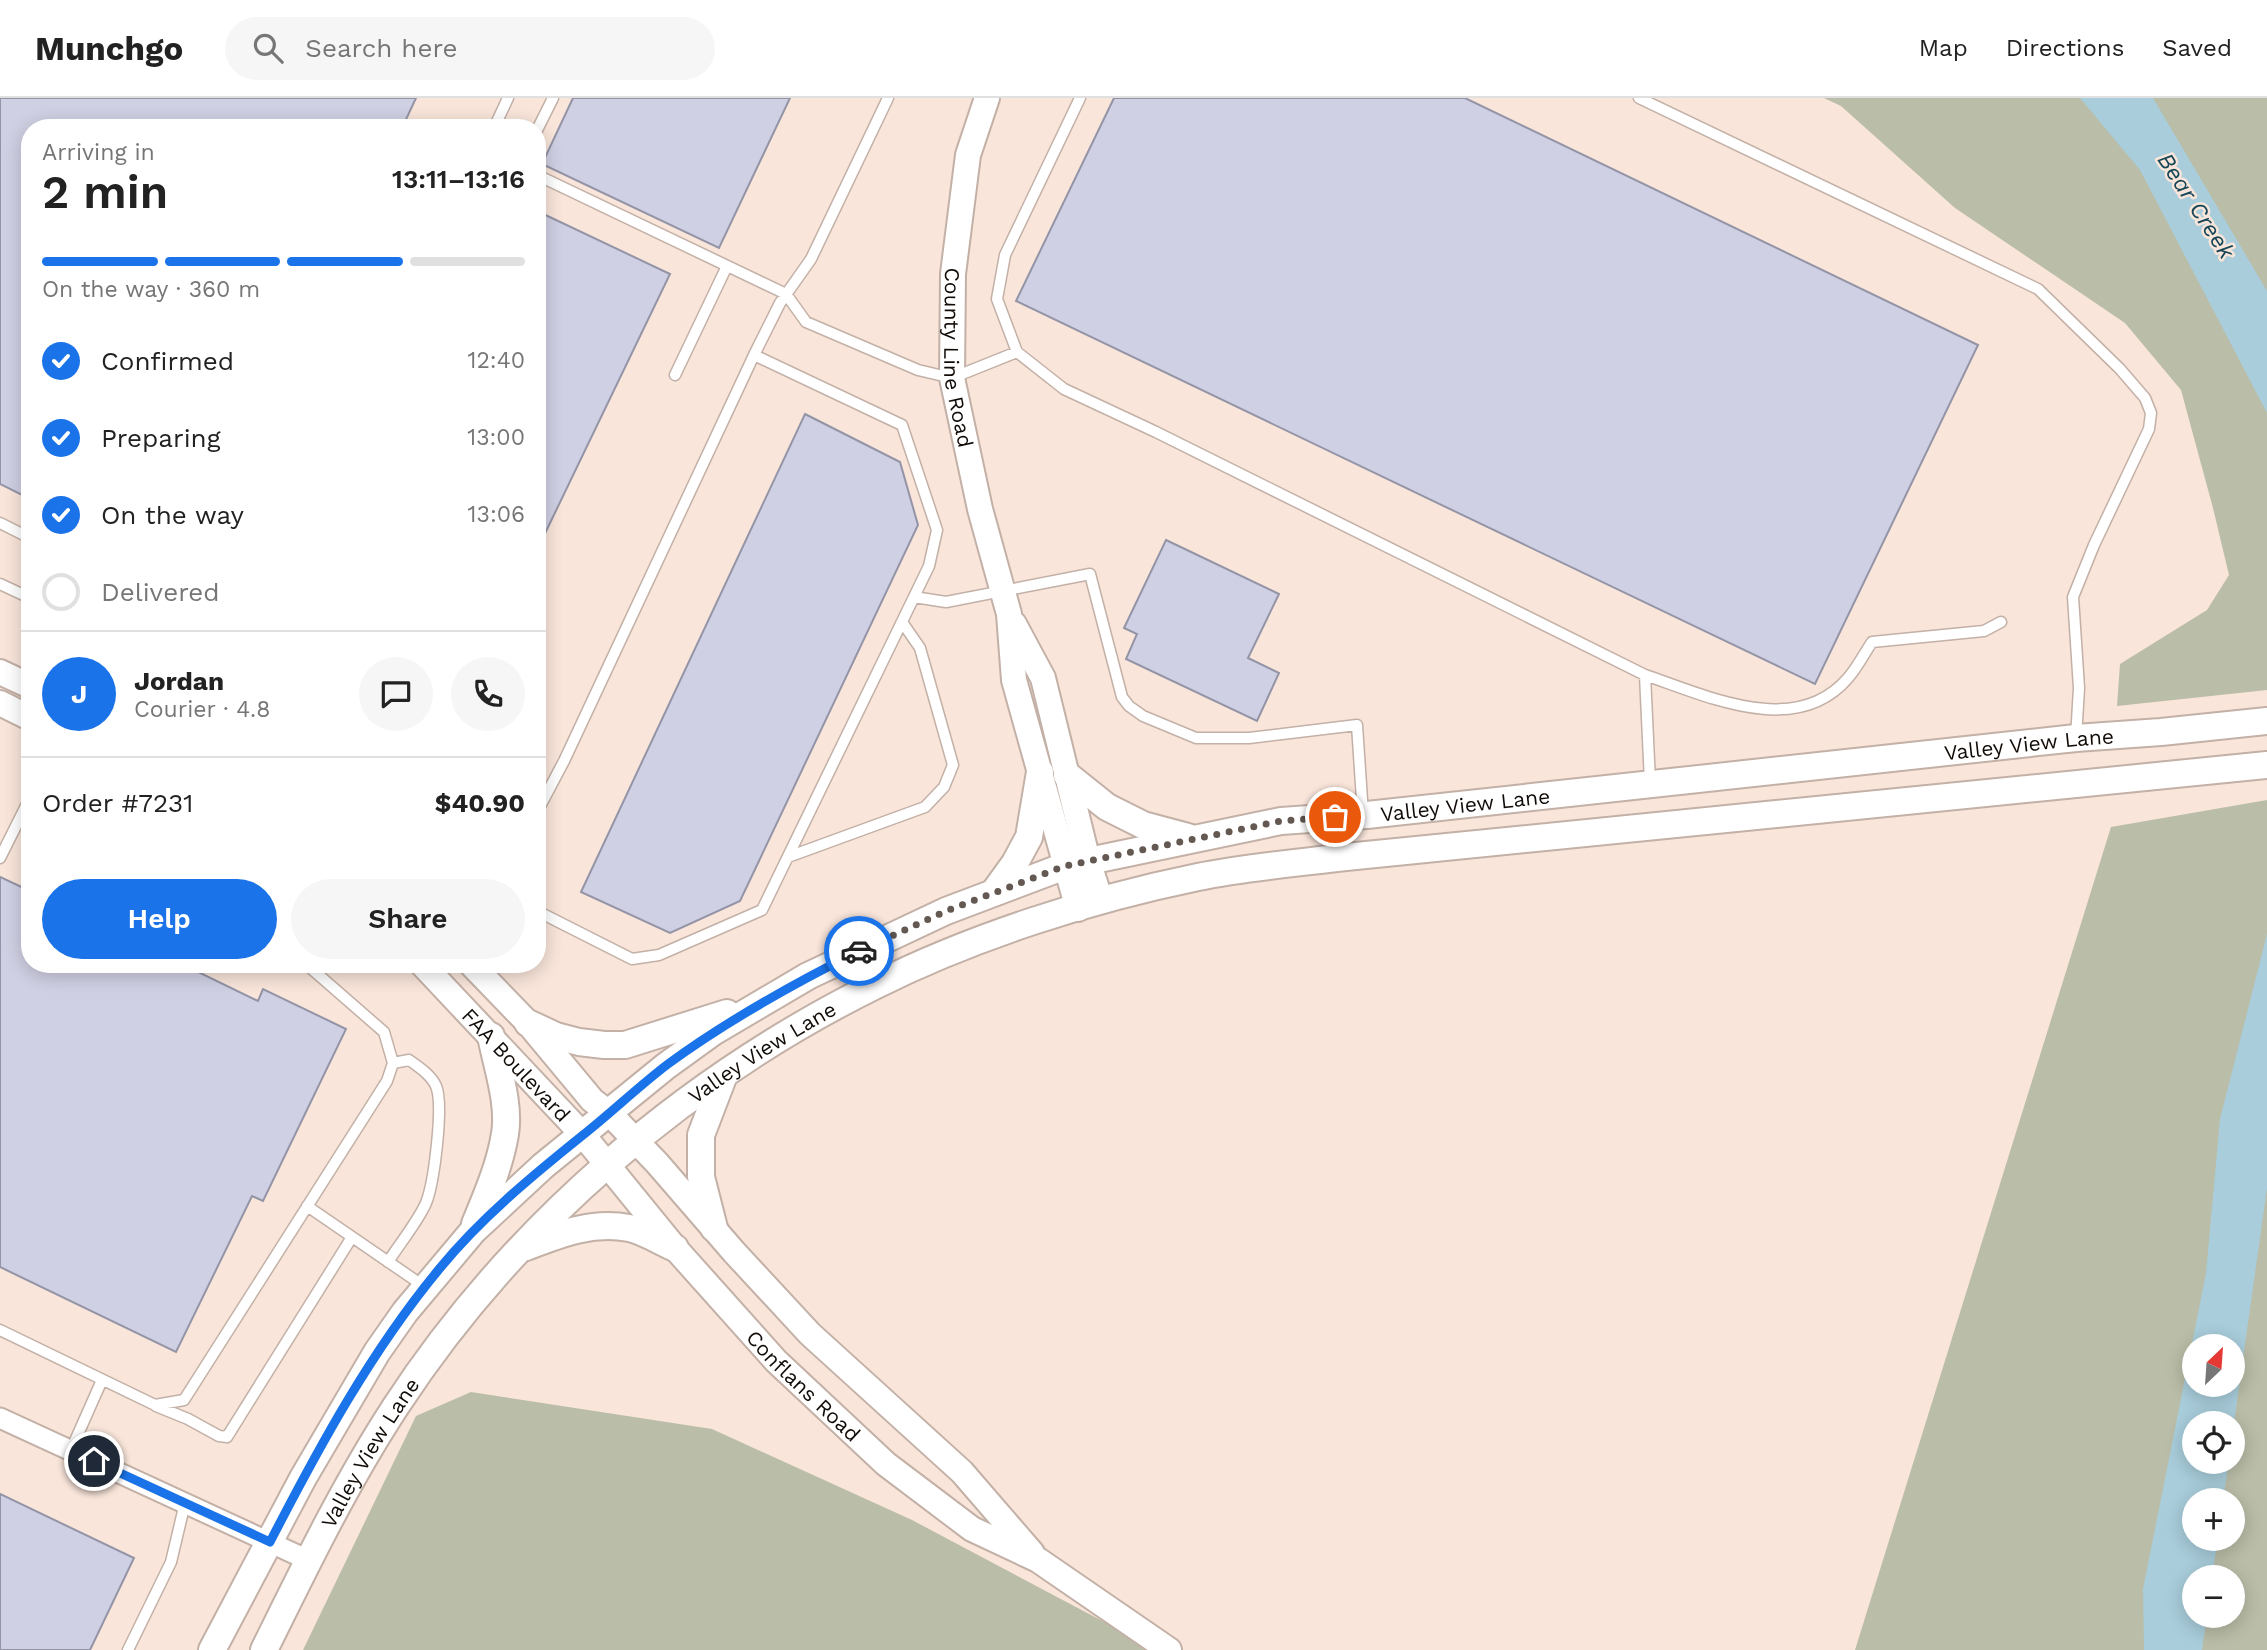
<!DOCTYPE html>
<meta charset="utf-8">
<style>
body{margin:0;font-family:"Work Sans",sans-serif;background:#f6f6f6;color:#222;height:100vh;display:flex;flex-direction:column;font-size:26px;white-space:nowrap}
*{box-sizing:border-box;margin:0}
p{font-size:23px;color:#767676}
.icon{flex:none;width:38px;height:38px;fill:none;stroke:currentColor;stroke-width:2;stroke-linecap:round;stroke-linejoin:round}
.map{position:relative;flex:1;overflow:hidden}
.sheet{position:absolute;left:21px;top:21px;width:525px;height:854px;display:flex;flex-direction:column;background:#fff;border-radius:28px;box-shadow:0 4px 18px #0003}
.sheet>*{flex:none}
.needle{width:46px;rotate:25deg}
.fabs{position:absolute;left:2182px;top:1236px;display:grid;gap:14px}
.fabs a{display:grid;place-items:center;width:63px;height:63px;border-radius:50%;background:#fff;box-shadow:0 4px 18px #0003;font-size:35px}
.pin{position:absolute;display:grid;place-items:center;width:60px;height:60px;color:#fff;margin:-30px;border:4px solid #fff;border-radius:50%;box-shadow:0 2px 7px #0007}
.courier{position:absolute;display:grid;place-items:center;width:70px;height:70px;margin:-35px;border:5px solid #1a73e8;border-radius:50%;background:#fff;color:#222;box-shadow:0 2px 9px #0007}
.overview em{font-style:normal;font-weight:600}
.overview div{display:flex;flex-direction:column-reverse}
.overview{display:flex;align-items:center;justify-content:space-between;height:119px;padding:0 21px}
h1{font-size:46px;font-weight:600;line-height:52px}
.bar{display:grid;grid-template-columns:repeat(4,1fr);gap:10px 7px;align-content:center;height:84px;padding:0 21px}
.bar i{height:9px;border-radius:5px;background:#e0e0e0}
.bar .selected{background:#1a73e8}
.bar p{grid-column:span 4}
.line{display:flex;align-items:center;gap:18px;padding:0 21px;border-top:2px solid #e0e0e0}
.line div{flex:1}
.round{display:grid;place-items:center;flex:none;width:74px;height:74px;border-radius:37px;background:#f6f6f6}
ol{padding:0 21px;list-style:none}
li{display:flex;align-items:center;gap:21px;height:77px}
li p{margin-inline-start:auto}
li .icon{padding:7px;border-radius:50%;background:#1a73e8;color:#fff;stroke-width:4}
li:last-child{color:#767676}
li i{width:38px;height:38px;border:4px solid #e0e0e0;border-radius:50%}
.button{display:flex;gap:14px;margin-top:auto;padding:14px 21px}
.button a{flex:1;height:80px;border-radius:42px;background:#1a73e8;color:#fff;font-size:28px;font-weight:600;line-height:80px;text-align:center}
.button a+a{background:#f6f6f6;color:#222}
header{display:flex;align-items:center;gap:42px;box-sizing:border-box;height:98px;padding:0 35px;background:#fff;border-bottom:2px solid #e0e0e0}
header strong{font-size:33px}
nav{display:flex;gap:38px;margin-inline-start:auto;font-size:24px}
.search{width:490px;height:63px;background:#f6f6f6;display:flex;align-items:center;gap:18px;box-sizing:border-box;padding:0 24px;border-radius:38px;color:#767676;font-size:26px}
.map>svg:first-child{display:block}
.green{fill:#babda7;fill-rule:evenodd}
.water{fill:#a9cddb;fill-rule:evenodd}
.building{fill:#d0d0e4;stroke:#9394a6;stroke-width:2}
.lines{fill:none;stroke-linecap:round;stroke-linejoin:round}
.service-casing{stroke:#c3b0a6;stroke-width:13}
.minor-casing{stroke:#c3b0a6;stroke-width:23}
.tertiary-casing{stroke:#c3b0a6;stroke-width:28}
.secondary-casing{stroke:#c3b0a6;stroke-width:30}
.service{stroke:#fff;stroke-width:10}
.minor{stroke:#fff;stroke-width:19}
.tertiary{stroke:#fff;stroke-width:24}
.secondary{stroke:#fff;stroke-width:26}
.done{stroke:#635852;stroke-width:7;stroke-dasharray:0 12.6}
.route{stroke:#1a73e8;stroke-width:9}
.labels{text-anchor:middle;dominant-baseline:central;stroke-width:5;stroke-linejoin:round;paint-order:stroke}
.street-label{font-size:21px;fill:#120c08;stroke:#f9e5da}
.water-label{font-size:23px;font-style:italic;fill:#154657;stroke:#f9e5da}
</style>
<header>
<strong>Munchgo</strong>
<div class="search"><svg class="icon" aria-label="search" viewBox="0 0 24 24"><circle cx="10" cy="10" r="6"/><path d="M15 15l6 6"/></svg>Search here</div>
<nav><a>Map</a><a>Directions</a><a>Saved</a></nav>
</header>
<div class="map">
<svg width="2267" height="1552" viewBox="0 0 2267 1552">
<rect width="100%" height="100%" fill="#f9e5da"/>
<!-- green -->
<path class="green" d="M1824,0h443v592l-150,16 3,-42 87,-54 22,-35 -16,-67 -32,-118 -56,-67 -170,-115 -114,-102z
M2267,702v850h-412l256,-823zM2194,1248h39v38h-39zM2194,1325h39v38h-39zM2194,1402h39v38h-39zM2194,1479h39v38h-39z
M471,1294l241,37 200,91 245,130h-854l113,-234z"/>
<!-- water -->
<path class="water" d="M2080,0h73l114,193v122l-127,-243z
M2267,836v254l-34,242v-7h-39v38h35l-6,39h-29v38h24l-6,39h-18v38h13l-5,35h-58l-1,-61 63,-316 14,-154zM2194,1248h39v38h-39z"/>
<!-- building -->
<path class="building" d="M0,0h416l-14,30h-372v371l-30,-15z
M573,0h217l-71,150 -177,-84z
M1114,0h351l513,247 -163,339 -799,-383z
M537,113l133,63 -133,276z
M805,316l95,48 18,63 -178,376 -70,32 -89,-41z
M1166,442l113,54 -31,64 31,15 -22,48 -131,-62 11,-25 -13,-6z
M0,779l30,14v73h152l76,37 5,-12 83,40 -83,172 -11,-5 -76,156 -176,-85z
M0,1396l134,64 -44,92h-90z"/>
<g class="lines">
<!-- service casing -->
<g class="service-casing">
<path id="service" d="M1639,0l399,191 82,80 25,29 6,15 -2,16 -55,116 -21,52 6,91 -3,50
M494,30l14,-30
M537,32l16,-32
M537,77l249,119 20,28 112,48 34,8 65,-26 -20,-53 8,-44 75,-157
M1017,254l47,37 92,43 489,243 5,107
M675,277l52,-109
M0,425l30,15
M0,486l30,14
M914,499l32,5 144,-28 32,123 7,9 14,10 53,22h53l108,-13 6,90
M1645,577c62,21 151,64 203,3 9,-10 16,-24 24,-36l112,-11 17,-9
M537,714l27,-51 190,-406 26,-52 31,-44 77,-161
M788,759l137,-50 19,-20 9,-22 -33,-117 -18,-26
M0,760l30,-60
M537,813l95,48 27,-4 103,-45 167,-344 8,-36 -35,-105 -148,-70
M307,1108l118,81
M388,1164c12,-19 29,-39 38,-59 8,-20 18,-98 10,-117 -5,-11 -17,-19 -27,-26l-16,3
M0,1232l155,75 29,-5 203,-319 6,-18 -9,-31 -78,-68
M156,1308l32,13 31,17 8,1 125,-200
M71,1352l31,-70
M128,1552l43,-88 14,-59"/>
</g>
<!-- minor casing -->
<g class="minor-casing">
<path id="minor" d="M0,1320l308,142"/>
</g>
<!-- tertiary casing -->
<g class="tertiary-casing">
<g id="tertiary">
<path id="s1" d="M987,0l-19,57 -15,119 -1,104 28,131 29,105 5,66 64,229"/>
<path d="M1014,526l29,54 45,183 13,40"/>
<path d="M0,574l30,14"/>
<path d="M0,605l30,15"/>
<path id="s2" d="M422,866l161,171 92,113 101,113 110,103 86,65 66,31 131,90"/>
<path d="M471,866l57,59 64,77 18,14 47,49 77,89 76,82 152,138 70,81"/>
</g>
</g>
<!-- secondary casing -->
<g class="secondary-casing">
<g id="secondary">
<path d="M1067,677l40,32 36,18 45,12"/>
<path d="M994,794l21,-29 14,-26 11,-65"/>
<path d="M528,925l28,13 23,6 25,3h21l102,-32"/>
<path d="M475,1126c12,-29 25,-59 30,-90 5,-31 -8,-67 -14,-98"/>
<path d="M714,1130l-13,-51v-42l23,-60"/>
<path d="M526,1149c34,-13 66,-26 103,-19 15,3 32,14 46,20"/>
<path id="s3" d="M212,1552l91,-172 74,-126 28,-40 68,-81 70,-65 123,-100 47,-34 95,-56 138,-65 119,-45 216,-45 86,-6 709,-77 85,-6 106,-11"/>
<path id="s4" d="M264,1552c41,-83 81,-166 132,-244 117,-179 288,-326 480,-421 98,-49 215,-86 322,-108 49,-10 99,-14 148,-20l921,-92"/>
</g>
</g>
<!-- service -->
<use href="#service" class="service"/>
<!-- minor -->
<use href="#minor" class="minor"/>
<!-- tertiary -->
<use href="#tertiary" class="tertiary"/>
<!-- secondary -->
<use href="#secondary" class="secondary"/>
</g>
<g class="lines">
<!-- done -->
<path class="done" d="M859,853l87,-40 119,-45 216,-45 54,-4"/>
<!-- route -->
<path class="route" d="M94,1363l176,81c49,-95 101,-191 170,-274 41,-50 92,-92 143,-133 29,-23 56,-49 85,-71 60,-44 125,-80 191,-113"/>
</g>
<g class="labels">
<!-- street labels -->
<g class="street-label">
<text stroke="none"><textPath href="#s1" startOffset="264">County Line Road</textPath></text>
<text stroke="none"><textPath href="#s3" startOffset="2170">Valley View Lane</textPath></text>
<text stroke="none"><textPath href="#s3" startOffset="1603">Valley View Lane</textPath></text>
<text stroke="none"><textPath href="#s4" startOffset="791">Valley View Lane</textPath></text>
<text stroke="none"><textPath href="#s2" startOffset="138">FAA Boulevard</textPath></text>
<text stroke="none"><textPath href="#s2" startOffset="569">Conflans Road</textPath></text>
<text stroke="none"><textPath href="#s4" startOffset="224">Valley View Lane</textPath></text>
</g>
<!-- water labels -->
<g class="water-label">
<text transform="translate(2196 108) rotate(57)">Bear Creek</text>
</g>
</g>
</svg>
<div class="fabs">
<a><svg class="needle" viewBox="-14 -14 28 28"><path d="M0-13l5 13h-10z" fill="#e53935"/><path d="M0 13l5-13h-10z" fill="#767676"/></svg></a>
<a><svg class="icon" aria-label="locate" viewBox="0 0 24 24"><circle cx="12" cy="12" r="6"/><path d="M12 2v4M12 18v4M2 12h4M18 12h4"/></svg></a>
<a>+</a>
<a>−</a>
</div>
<div class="pin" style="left:1335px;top:719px;background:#ea580c"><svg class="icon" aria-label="bag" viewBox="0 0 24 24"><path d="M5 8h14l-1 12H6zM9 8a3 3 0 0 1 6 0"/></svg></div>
<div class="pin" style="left:94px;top:1363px;background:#1f2937"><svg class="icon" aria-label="home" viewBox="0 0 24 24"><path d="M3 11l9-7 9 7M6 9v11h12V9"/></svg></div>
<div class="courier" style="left:859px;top:853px"><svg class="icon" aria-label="car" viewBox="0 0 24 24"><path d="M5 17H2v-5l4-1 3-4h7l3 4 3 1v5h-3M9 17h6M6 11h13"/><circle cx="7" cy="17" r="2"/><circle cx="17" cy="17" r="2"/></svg></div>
<section class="sheet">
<div class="overview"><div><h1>2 min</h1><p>Arriving in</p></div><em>13:11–13:16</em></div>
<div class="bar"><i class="selected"></i><i class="selected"></i><i class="selected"></i><i></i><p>On the way · 360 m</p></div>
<ol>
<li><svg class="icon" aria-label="check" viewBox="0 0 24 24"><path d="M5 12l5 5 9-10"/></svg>Confirmed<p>12:40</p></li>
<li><svg class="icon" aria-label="check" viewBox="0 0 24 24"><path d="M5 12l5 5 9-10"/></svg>Preparing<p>13:00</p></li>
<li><svg class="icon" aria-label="check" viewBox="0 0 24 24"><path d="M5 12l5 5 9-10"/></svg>On the way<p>13:06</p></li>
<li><i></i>Delivered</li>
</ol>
<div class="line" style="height:126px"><b class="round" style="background:#1a73e8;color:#fff">J</b><div><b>Jordan</b><p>Courier · 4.8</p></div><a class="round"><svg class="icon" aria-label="chat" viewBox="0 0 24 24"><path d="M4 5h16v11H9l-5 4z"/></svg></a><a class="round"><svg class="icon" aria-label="phone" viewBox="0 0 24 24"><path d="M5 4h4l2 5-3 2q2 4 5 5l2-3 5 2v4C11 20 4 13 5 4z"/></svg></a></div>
<div class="line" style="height:91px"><div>Order #7231</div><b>$40.90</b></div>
<div class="button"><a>Help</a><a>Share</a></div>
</section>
</div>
